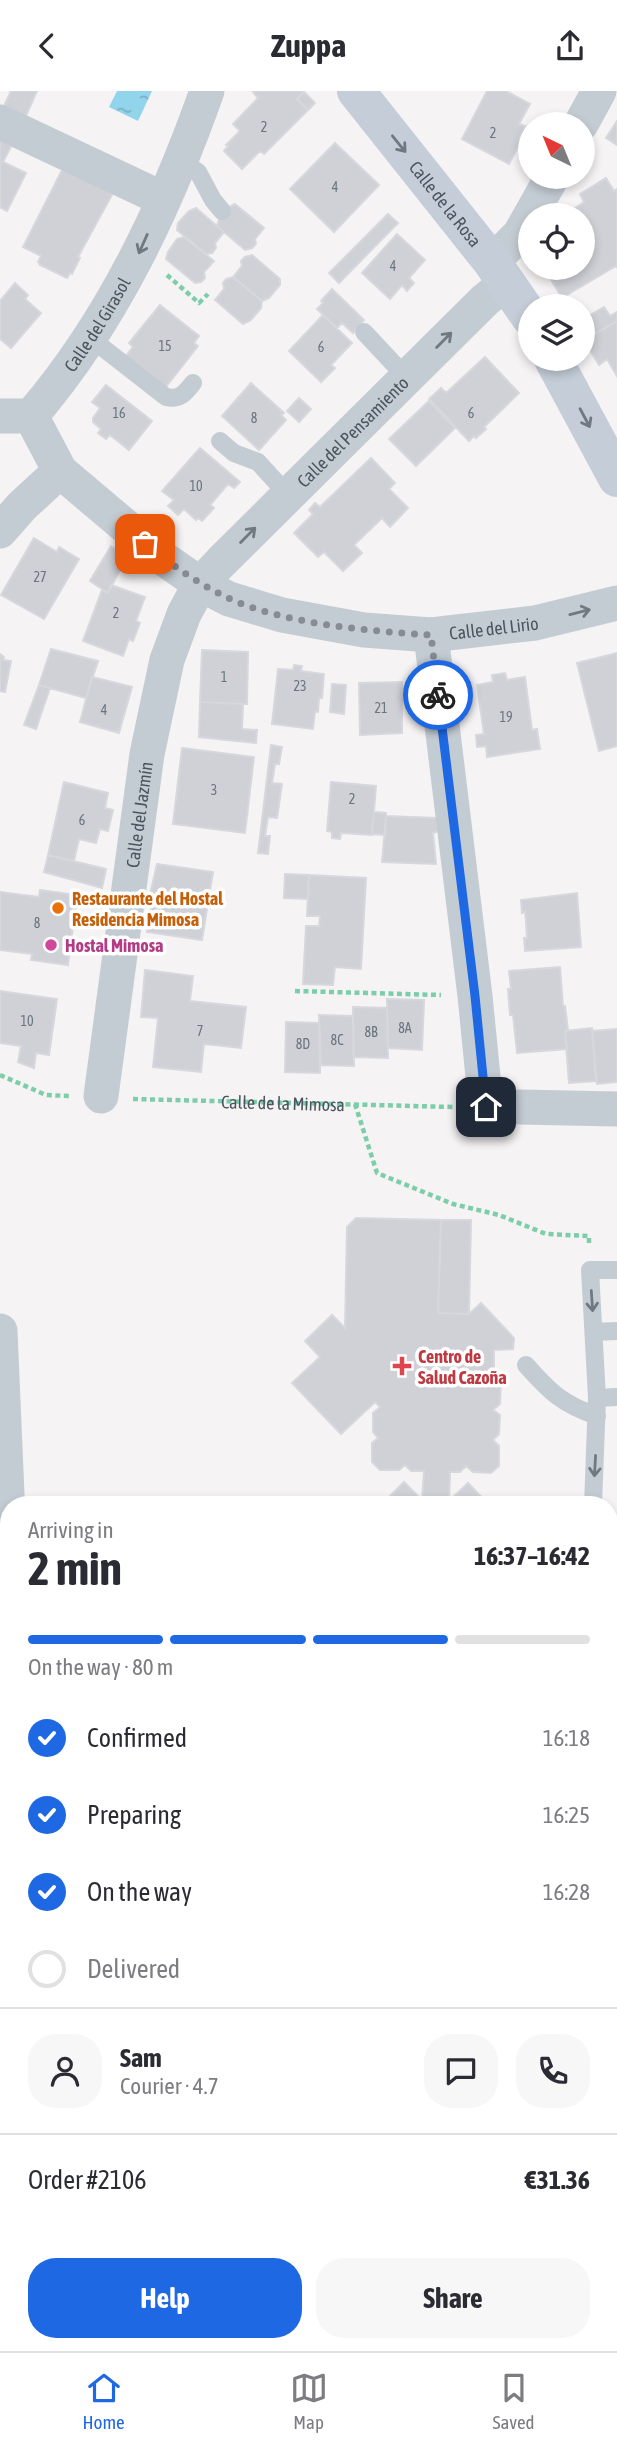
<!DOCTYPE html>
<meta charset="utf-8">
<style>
body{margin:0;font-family:"Asap Condensed",sans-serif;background:#f7f7f7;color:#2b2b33;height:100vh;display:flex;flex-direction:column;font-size:26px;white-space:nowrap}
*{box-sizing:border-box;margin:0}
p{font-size:23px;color:#7c7c81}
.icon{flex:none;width:38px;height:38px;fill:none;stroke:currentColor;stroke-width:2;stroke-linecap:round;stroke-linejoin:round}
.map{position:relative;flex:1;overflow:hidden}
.sheet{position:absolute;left:0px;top:1405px;width:618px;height:856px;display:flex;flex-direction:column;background:#fff;border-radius:28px 28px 0 0;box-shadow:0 4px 10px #0003}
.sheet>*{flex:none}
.needle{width:46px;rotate:317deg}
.fabs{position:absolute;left:518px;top:21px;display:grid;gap:14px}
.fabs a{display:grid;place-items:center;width:77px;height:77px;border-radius:50%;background:#fff;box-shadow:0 4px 10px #0003;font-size:35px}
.pin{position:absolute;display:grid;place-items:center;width:60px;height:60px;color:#fff;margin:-30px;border-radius:14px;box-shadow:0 4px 10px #0006}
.courier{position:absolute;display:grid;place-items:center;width:70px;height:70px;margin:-35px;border:5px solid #1e69e3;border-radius:50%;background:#fff;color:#222;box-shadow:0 2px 9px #0007}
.overview em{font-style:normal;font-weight:700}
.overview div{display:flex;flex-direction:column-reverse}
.overview{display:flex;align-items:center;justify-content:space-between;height:119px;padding:0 28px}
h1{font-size:46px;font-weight:700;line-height:52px}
.bar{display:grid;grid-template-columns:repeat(4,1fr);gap:10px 7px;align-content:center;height:84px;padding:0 28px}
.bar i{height:9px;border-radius:5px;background:#e1e1e2}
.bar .on{background:#1e69e3}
.bar p{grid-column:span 4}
.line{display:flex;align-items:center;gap:18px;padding:0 28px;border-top:2px solid #e1e1e2}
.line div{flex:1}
.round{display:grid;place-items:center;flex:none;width:74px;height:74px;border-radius:28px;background:#f7f7f7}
ol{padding:0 28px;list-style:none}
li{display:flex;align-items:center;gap:21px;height:77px}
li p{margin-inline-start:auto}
li .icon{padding:7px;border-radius:50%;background:#1e69e3;color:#fff;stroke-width:4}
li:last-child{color:#7c7c81}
li i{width:38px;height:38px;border:4px solid #e1e1e2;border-radius:50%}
.cta{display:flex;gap:14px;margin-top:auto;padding:14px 28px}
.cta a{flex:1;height:80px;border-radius:28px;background:#1e69e3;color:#fff;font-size:28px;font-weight:700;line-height:80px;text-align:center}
.cta a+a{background:#f7f7f7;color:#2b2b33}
header{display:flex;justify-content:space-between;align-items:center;height:91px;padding:0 28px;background:#fff;font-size:32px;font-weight:700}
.dock{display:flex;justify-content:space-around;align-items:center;height:98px;border-top:2px solid #e1e1e2;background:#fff;font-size:19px;color:#7c7c81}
.dock a{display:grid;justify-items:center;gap:4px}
.dock .on{color:#1e69e3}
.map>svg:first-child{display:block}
.green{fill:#c4f0d7}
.water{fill:url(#water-ripples)}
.building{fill:#cfd1d7;stroke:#d7d8de;stroke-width:2}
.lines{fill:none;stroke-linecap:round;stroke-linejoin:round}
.primary-tunnel{stroke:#d3d3d6;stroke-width:38;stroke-dasharray:38 19;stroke-linecap:butt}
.path{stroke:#7cceaa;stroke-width:4.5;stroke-dasharray:5 3.5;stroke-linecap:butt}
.lane{stroke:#c4ccd3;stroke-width:18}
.street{stroke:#c4ccd3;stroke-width:35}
.secondary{stroke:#c4cdd8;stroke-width:38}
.primary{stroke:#b3c0d0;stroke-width:38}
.oneway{stroke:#6f7984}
.oneway2{stroke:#6f7982}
.done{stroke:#868c93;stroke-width:7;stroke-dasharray:0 12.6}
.route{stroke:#1e69e3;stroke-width:9}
.food-dot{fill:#e8710a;stroke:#fff;stroke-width:2.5}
.hotel-dot{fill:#d1479c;stroke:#fff;stroke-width:2.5}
.health-dot{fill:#e0444e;stroke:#fff;stroke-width:2.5}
.labels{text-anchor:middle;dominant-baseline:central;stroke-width:7;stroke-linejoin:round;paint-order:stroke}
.number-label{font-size:14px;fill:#6b747e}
.street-label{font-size:18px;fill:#4a5560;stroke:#fff}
.food-label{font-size:18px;font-weight:bold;fill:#c56008;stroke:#fff;text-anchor:start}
.hotel-label{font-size:18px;font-weight:bold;fill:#b23c85;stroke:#fff;text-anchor:start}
.health-label{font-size:18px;font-weight:bold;fill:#be3a42;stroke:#fff;text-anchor:start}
</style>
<header><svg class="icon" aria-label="back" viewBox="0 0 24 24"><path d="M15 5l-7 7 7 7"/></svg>Zuppa<svg class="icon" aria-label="share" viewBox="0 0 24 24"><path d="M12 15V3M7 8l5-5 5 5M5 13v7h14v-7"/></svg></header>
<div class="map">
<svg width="617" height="2260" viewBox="0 0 617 2260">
<defs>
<pattern id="water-ripples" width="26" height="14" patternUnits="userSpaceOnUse" patternTransform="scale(1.75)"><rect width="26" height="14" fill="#92d4ec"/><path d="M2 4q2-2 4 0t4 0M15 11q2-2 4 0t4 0" fill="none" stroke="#79afc3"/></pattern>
</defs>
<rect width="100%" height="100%" fill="#f5f3f3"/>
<!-- green -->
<path class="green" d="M609,1755h8v105h-8z
M9,1783v297l-9,-11v-269z
M0,2194l9,23v35h5v8h-14z
M109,2252h153l-15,8h-125z"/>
<!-- water -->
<path class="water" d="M117,0h35l-14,30 -29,-14z"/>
<!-- building -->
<path class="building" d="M11,0h26l-11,25 -22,-10z
M254,0h49l1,1 -7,7 11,11 -44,44 -4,-3 -18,18 -18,-18 4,-5 -2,-1 14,-14 -7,-7 25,-26 -5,-6z
M487,0h19l24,13 -11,20 6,2 -7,14 3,1 -12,23 -47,-25z
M304,1l11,11 -7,7 -11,-11z
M617,30v24l-11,-7z
M0,45l13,7 -10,19 23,11 -19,38 -7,-4z
M335,52l44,42 -45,47 -44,-43z
M63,77l50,25 -35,64 2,1 -8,16 -2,-1 -3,5 -27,-13 -2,-3 3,-6 -18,-9z
M606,87l8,13 3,-2v79l-1,-2 -54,32 -18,-30h39v-53h-12l-2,-3 15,-10 -4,-8z
M235,113l29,24 -9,11 1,5 -4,4 -7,2 -28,-24 2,-7 10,-12z
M196,117l28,24 -9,11 1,5 -4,5 -6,1 -29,-24 1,-7 11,-12z
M388,123l10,9 -59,60 -10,-10z
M397,143l28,26 -16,18 5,5 -7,8 -5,-6 -12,14 -28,-26z
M184,146l30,24 -10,11 1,6 -4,4 -6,1 -29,-24 2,-7 9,-13z
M252,164l28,24v6l-11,13 -7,3 -29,-24 9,-11 -1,-5 4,-4z
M233,186l29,24 -1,7 -10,12 -8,4 -28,-24 9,-11 -1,-6 3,-4z
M15,192l13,12 -3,4 16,14 -30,35 -11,-9v-38z
M332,198l32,31 -11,13 -11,-10 -5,5 -20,-19 6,-6 -2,-2z
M160,214l39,31 -5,7 4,3 -33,42 -40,-31 8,-10 -4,-4z
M604,216l6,9 7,-4v9l-33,19 -1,-21z
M323,224l29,28 -21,22 4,3 -14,14 -32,-31z
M617,230v55l-10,-17 -8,6 -15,-25z
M485,266l34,36 -35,34 2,2 -10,9 -2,-2 -5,5 -40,-42 12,-11 5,5z
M251,292l33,30 -3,2 5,5 -27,30 -37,-34z
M106,294l46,36 -23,29 -19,-15 -4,4 -8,-6 3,-4 -8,-7v-4l7,-10 -8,-6z
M299,307l12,11 -12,13 -12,-11z
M429,310l26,27 -39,38 -27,-27z
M200,357l40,34 -6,6 -6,-4 -18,21 4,3 -12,13 -4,-3 -2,2 -12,-11 -6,6 -10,-9 6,-6 -12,-9z
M371,367l24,25 -6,6 19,19 -18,19 -8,-9 -28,27 8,8 -19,18 -19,-19 -6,5 -24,-24 19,-19 -4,-4 6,-7 5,4z
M34,447l23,14 2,-5 20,12 -35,60 -43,-24z
M111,455l15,12 -18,35 -18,-12z
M111,494l34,12 -9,24 4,2 -7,18 -4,-2 -6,17 -40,-15 19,-51 6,3z
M51,558l47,12 -12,37 -47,-13z
M202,559l46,2 -1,52 -47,-2z
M617,562v93l-18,5 -22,-88z
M0,563l4,3 -1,3 8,1 -6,31 -5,-1z
M294,574l8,1 -1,5 23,3 -2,24h-3l-1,14 -3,-1 -2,18 -41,-5 6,-55 15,1z
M505,582l2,7 18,-3 7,53 5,-1 3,20 -53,8 -1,-11 -9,1 -1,-12 8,-1 -7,-49 16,-3 -1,-7z
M92,586l40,10 -13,46 -39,-11z
M402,591v51l-42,2 -1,-52z
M332,593l14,1 -2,29 -14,-2z
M39,594l11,3 -14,41 -12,-4z
M200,611l43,2 -1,25 15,1 -1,13 -57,-6z
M271,654l11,2 -3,17h-4l-3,19 10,1 -5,34 -9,-1 -3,19h5l-2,18 -10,-1z
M182,657l72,9 -9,76 -72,-9z
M64,691l44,11 -3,15 8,2 -5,21 -8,-2 -4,14 -17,-4 -5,22 -26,-6z
M331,691l45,4 -4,49 -31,-2 -1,6 -8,-1v-6l-5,-1z
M374,721l12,1 -1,22 -13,-1z
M386,725l51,2 1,13 -5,2 3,31 -54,-2z
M48,764l58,14 -4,19 -58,-16z
M157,773l56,8 -11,68 -55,-8 4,-28 -3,-1z
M285,783l24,1 -1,24 -24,-1z
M309,784l57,3 -5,91 -26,-2 -2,18 -30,-1 3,-58h13l1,-10h-13z
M40,799l37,5 -9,70 -37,-5 1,-6 -32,-4v-58l39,5z
M577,802l4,54 -56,4 -1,-13h3l-1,-16 -1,-10 -3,1 -1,-13z
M560,876l3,39h2l3,24 -3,1 2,18 -50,4 -4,-38h-3l-2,-26h3l-2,-18z
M145,879l48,6 -3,25 56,6 -5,41 -37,-4 -3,28 -48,-5 5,-49 -17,-1z
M0,900l57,8 -8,56 -13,-2 -2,15 -16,-6 3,-16 -21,-3z
M387,908l37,1 -2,50 -34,-2z
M353,916l34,1 1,50 -34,-1z
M319,924l34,1 1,50 -33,-1z
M286,931l33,1 1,50 -35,-1z
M592,937l4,53 -27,2 -4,-52z
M617,938v53l-20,2 -5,-53z
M356,1127l85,2 -3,93 31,1 12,-11 33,35 -1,11 -19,1v25l7,6 -1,23 -7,6 7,5 -1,19 -6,6 6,6v20l-8,7 -18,-1 -7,-6 -6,6h-10l-1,29 19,-18 21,22h-108l23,-23 18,18 2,-29h-13l-6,-6 -6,5h-19l-8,-8v-19l6,-5 -5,-6v-19l7,-6 -5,-5 -34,32 -49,-51 28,-26 -15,-16 27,-26 13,13 2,-101z
M441,1129h30l-2,94 -31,-1z"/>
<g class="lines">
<!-- primary-tunnel -->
<path class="primary-tunnel" d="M0,1889l9,2
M0,1937l9,1"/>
<!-- path -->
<g class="path">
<path d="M167,184l32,28 9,-9"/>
<path d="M295,900l146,4"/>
<path d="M0,984l46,20 23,1"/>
<path id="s1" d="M133,1008l320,8"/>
<path d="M355,1013l22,69 76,31 46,11 47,19 43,2v8"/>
<path d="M609,1747h8"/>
<path d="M609,2246l8,-9"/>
<path d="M595,2260l8,-8"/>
</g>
<!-- lane -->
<path class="lane" d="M181,69l17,12 15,28 9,11
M364,241l43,46
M89,246l77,60c14,3 19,-4 27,-14
M220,350l14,12 24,9 30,33
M594,1241l23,-1
M526,1274c24,27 36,39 71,51
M597,1307l-7,-128h27
M593,1414l4,-107 20,-1
M0,1469h9
M609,1585l8,1
M609,1667l8,12"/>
<!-- street -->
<g class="street">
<path d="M0,31l163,77"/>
<path d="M581,33l18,-33"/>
<path d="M492,171l28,-28 32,-57"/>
<path id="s2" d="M0,325h31c81,-94 135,-209 176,-325"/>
<path id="s3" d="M31,325l29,55 104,88 36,25 29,15 53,16 82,15 67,5 104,-12 82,-20"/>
<path d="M0,440l22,-25 38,-35"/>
<path d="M431,544l44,361 11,111"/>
<path id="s4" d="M101,1005l46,-342 20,-94 17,-46 16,-30 21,-22 264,-262 22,-18"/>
<path d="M519,1016l98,2"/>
<path d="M0,1240l9,210"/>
<path d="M1,1598l8,-59"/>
<path d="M0,1689l9,3"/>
<path d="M609,1699l8,1"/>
<path d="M0,1735l9,-9"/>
<path d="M609,2127l8,-1"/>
<path d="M0,2131l9,15"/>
<path d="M609,2158l8,-2"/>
<path d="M38,2252l1,8"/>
<path d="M71,2252l5,8"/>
<path d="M324,2260l16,-8"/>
<path d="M402,2260l16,-8"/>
</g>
<!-- secondary -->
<g class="secondary">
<path id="s5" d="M356,0l136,171 38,55"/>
<path d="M553,268l64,119"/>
</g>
<!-- primary -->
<path class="primary" d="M609,1878h8
M609,1914l8,-1
M609,1959h8
M609,2009h8"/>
</g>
<!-- one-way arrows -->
<defs><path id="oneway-shaft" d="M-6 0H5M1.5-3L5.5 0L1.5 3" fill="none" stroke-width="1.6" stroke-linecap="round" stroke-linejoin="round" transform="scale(1.75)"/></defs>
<g class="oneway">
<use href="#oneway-shaft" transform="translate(399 53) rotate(51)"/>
<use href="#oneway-shaft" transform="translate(585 327) rotate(62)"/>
</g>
<g class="oneway2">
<use href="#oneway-shaft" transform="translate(143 153) rotate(114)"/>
<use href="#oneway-shaft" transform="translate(444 249) rotate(-45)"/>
<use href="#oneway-shaft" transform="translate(248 444) rotate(-45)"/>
<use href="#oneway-shaft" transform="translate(580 521) rotate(-14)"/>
<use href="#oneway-shaft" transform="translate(592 1210) rotate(86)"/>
<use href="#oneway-shaft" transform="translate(595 1375) rotate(93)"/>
</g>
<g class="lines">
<!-- done -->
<path class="done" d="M145,453c26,20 52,39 81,53 56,27 143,34 205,38l7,60"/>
<!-- route -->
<path class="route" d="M438,604l37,301 11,111"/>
</g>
<!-- markers -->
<circle class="food-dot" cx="58" cy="817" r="7"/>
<circle class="hotel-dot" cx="51" cy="854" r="7"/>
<path class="health-dot" d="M398.5 1264.5h7v7h7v7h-7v7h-7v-7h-7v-7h7z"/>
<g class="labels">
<!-- number labels -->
<g class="number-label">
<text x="264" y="36">2</text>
<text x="493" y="42">2</text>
<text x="335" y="96">4</text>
<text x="393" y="175">4</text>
<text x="165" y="255">15</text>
<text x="321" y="256">6</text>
<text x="119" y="322">16</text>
<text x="471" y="322">6</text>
<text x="254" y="327">8</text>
<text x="196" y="395">10</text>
<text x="40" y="486">27</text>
<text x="116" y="522">2</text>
<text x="224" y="586">1</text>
<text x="300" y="595">23</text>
<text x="381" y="617">21</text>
<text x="104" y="619">4</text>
<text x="506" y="626">19</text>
<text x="214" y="699">3</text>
<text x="352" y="708">2</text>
<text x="82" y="729">6</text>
<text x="37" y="832">8</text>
<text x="27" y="930">10</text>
<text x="405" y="937">8A</text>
<text x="200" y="940">7</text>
<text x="371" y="941">8B</text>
<text x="337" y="949">8C</text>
<text x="303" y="953">8D</text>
</g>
<!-- street labels -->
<g class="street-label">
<text stroke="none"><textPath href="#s5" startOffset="144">Calle de la Rosa</textPath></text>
<text stroke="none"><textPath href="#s2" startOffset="144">Calle del Girasol</textPath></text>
<text stroke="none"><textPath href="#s4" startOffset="740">Calle del Pensamiento</textPath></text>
<text stroke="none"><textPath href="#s3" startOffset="544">Calle del Lirio</textPath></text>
<text stroke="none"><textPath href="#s4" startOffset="284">Calle del Jazmín</textPath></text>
<text stroke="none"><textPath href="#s1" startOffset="150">Calle de la Mimosa</textPath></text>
</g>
<!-- food labels -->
<g class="food-label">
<text x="72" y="807">Restaurante del Hostal<tspan x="72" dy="21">Residencia Mimosa</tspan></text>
</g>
<!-- hotel labels -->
<g class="hotel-label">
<text x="65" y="854">Hostal Mimosa</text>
</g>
<!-- health labels -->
<g class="health-label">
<text x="418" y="1265">Centro de<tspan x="418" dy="21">Salud Cazoña</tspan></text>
</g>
</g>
</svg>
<div class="fabs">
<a><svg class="needle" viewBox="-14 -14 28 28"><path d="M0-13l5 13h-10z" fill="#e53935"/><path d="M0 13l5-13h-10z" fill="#7c7c81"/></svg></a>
<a><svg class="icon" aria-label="locate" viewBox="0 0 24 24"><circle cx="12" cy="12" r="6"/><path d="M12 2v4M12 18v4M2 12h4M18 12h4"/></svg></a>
<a><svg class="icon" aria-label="layers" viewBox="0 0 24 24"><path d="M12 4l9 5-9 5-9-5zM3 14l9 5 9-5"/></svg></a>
</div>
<div class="pin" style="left:145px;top:453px;background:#ea580c"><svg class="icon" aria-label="bag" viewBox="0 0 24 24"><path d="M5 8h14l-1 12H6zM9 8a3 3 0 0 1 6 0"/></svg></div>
<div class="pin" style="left:486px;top:1016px;background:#1f2937"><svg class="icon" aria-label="home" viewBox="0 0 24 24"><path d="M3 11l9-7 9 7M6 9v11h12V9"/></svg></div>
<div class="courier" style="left:438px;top:604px"><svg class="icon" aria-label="bike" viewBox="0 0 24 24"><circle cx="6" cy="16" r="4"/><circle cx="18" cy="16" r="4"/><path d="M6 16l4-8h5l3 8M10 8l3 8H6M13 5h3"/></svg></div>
<section class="sheet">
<div class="overview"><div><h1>2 min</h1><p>Arriving in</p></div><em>16:37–16:42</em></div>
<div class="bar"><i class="on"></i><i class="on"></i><i class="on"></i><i></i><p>On the way · 80 m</p></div>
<ol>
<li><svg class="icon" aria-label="check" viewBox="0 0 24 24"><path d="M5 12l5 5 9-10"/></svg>Confirmed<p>16:18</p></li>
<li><svg class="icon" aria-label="check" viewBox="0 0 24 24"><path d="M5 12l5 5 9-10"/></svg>Preparing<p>16:25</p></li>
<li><svg class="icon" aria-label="check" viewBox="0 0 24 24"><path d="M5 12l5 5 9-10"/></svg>On the way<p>16:28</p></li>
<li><i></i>Delivered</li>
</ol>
<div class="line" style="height:126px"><a class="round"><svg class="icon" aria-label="person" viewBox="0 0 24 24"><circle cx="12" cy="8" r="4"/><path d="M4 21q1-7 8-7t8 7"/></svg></a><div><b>Sam</b><p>Courier · 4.7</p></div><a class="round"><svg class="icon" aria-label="chat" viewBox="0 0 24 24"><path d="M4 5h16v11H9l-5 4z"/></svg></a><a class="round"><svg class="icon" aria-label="phone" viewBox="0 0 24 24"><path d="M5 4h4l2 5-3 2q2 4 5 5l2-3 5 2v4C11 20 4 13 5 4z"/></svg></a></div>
<div class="line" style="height:91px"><div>Order #2106</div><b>€31.36</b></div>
<div class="cta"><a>Help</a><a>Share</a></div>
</section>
</div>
<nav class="dock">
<a class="on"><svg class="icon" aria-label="home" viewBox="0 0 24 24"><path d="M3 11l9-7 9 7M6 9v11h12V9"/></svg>Home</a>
<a><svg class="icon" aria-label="map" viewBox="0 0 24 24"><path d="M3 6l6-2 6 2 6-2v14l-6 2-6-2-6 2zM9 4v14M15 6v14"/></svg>Map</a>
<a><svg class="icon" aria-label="saved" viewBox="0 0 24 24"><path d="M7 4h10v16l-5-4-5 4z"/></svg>Saved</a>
</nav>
